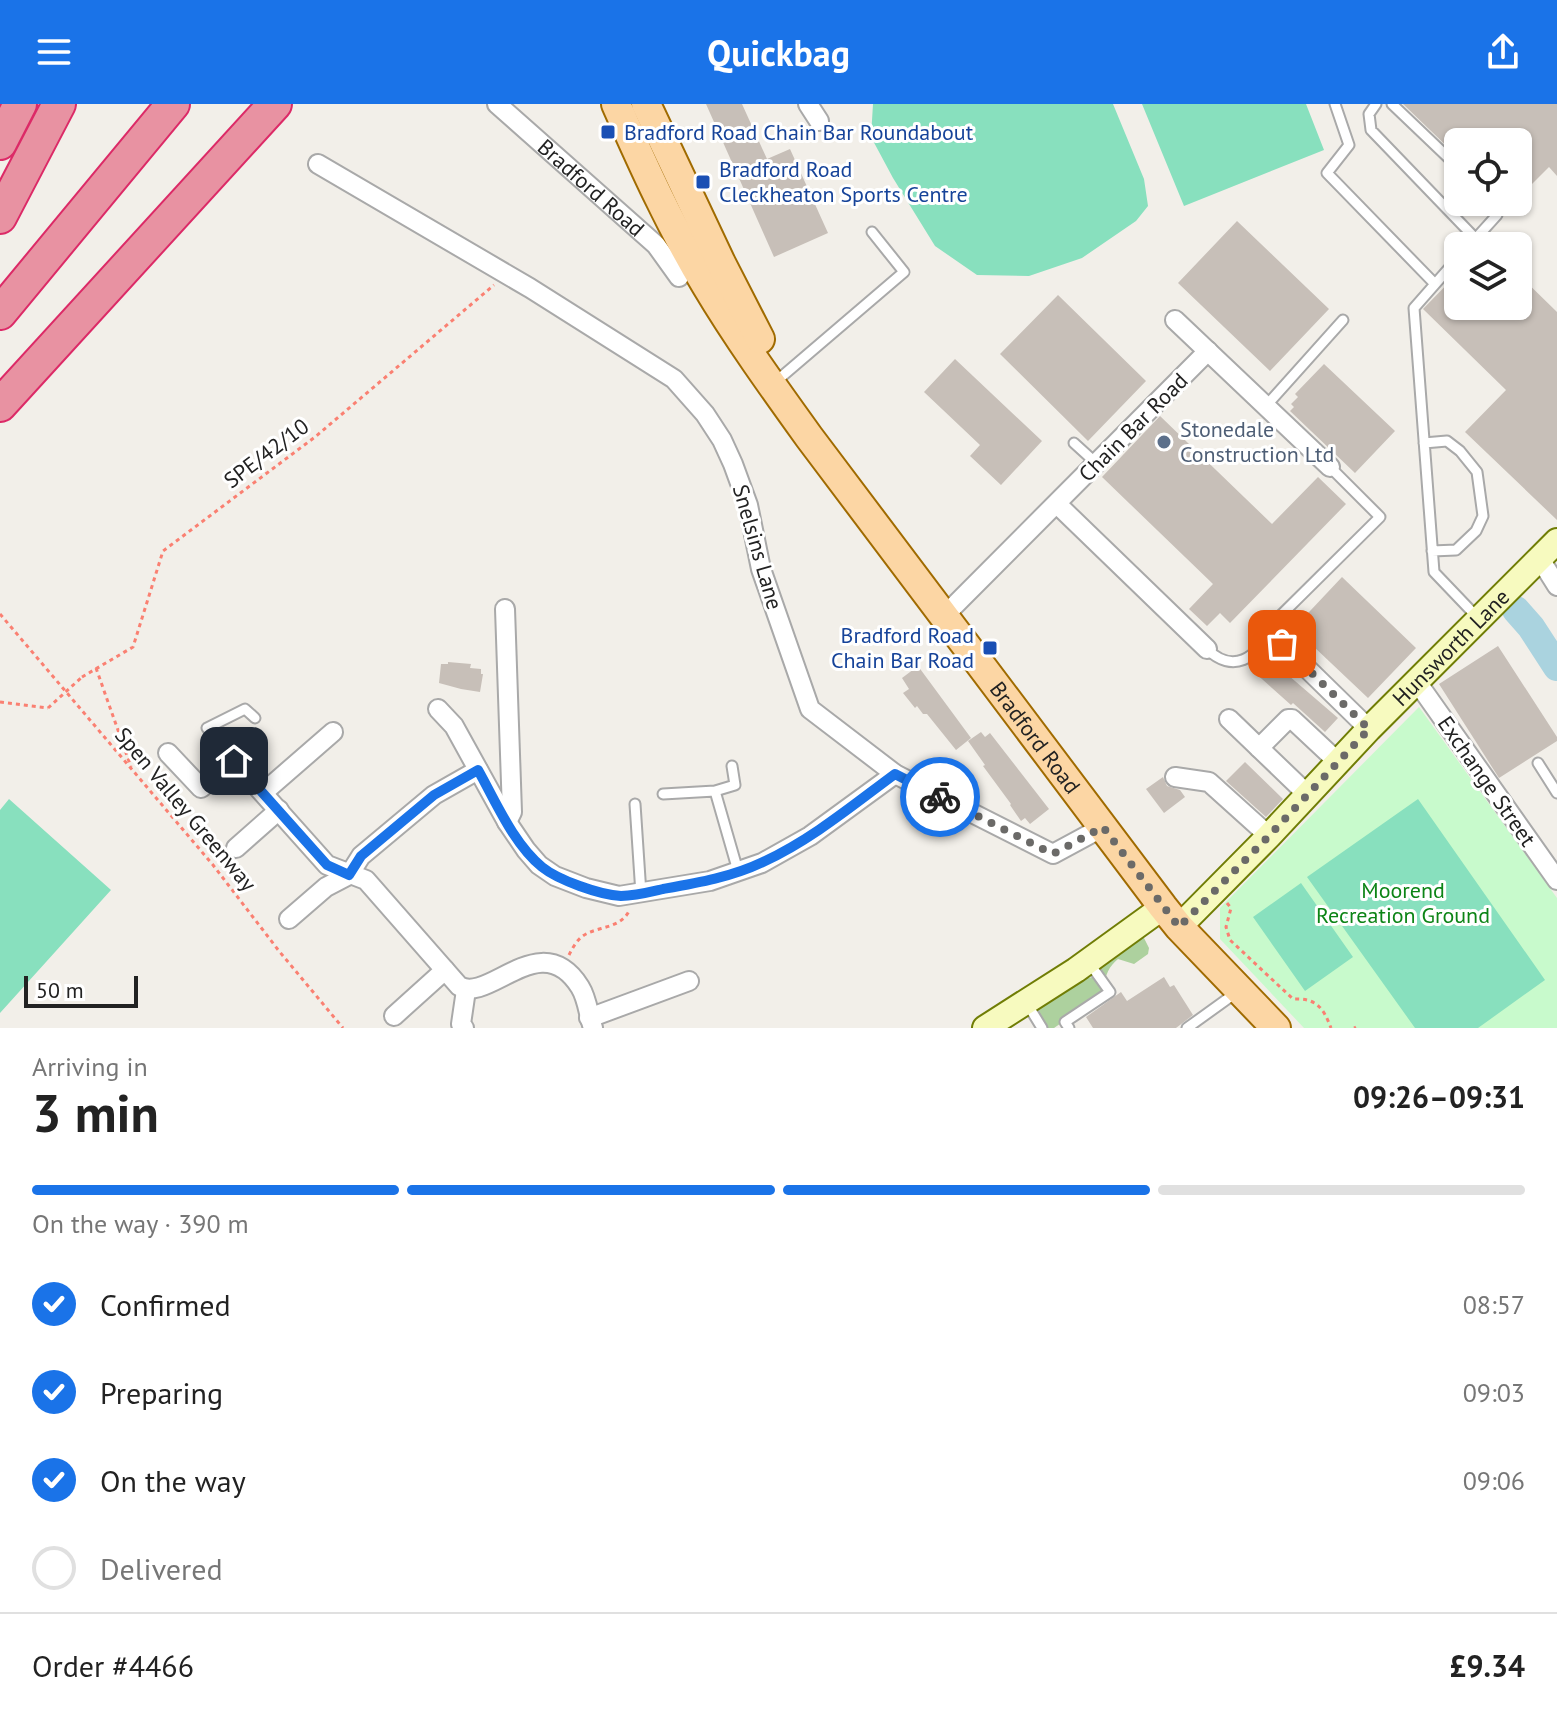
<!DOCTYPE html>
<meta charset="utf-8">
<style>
body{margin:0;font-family:"PT Sans",sans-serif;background:#f6f6f6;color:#222;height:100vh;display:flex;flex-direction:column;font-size:30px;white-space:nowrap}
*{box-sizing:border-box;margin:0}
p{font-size:26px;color:#767676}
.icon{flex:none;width:44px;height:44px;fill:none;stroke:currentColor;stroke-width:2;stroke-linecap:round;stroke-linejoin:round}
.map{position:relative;height:924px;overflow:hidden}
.sheet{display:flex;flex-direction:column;background:#fff;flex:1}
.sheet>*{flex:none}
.fabs{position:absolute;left:1444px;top:24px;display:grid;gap:16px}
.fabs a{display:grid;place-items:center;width:88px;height:88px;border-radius:12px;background:#fff;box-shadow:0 2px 6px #0004;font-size:40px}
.scale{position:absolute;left:24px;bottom:20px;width:114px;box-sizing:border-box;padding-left:8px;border:4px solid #222;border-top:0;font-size:22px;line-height:28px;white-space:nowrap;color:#222;-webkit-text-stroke:6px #fff;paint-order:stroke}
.pin{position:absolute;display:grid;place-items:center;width:68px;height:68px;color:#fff;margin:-34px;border-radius:16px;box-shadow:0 4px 12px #0006}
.courier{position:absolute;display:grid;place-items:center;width:80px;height:80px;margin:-40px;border:6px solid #1a73e8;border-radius:50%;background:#fff;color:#222;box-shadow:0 2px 10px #0007}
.summary em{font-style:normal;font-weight:600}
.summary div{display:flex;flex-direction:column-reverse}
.summary{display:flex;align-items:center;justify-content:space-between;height:136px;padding:0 32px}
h1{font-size:52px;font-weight:600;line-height:60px}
.bar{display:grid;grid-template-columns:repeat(4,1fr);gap:12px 8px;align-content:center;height:96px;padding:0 32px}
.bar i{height:10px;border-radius:6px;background:#e0e0e0}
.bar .current{background:#1a73e8}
.bar p{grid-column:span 4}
.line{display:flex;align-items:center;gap:20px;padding:0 32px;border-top:2px solid #e0e0e0}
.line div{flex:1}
ol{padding:0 32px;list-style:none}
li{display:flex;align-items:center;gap:24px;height:88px}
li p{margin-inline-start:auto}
li .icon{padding:8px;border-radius:50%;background:#1a73e8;color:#fff;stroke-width:4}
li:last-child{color:#767676}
li i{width:44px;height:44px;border:4px solid #e0e0e0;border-radius:50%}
header{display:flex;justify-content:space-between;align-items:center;height:104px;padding:0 32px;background:#1a73e8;color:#fff;font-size:36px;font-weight:600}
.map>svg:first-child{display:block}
.forest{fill:#add19e}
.park{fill:#c8facc}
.pitch{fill:#88e0be}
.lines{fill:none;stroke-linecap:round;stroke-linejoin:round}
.river{stroke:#aad3df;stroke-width:28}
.building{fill:#c7bfb8}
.lane-casing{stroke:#a9a9a9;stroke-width:13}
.street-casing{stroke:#a9a9a9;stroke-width:22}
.secondary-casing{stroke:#707d05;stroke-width:28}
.primary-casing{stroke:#a06b00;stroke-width:32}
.highway-casing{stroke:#dc2a67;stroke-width:36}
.path{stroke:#fa8072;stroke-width:3;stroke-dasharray:4 4;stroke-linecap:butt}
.lane{stroke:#fff;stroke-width:9}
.street{stroke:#fff;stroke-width:18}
.secondary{stroke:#f7fabf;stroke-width:24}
.primary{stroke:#fcd6a4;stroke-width:28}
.highway{stroke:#e892a2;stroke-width:32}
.path-bridge{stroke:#fa8072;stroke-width:3;stroke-dasharray:4 4;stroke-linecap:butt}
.done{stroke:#6b6a68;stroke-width:8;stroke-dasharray:0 14.4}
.route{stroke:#1a73e8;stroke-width:10}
.transit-dot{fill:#1a4fb4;stroke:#fff;stroke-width:3}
.service-dot{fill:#5c6f8a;stroke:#fff;stroke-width:3}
.labels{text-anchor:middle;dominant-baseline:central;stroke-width:6;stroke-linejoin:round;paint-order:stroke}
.transit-label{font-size:22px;fill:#164399;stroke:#fff;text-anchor:start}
.street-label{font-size:22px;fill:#222;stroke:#fff}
.service-label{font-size:22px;fill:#4e5e75;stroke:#fff;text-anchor:start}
.park-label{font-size:22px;fill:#0c8416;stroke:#fff}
</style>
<header><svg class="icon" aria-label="menu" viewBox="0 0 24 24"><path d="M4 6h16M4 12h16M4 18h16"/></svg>Quickbag<svg class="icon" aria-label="share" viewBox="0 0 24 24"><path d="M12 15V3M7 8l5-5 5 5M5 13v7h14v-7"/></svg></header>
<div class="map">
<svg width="1557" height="924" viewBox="0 0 1557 924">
<rect width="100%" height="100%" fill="#f2efe9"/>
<!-- forest -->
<path class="forest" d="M1142,830l7,14 -1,6 -14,10 -16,-5c-10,8 -15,20 -13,34l-51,35h-7l-7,-6 -4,-12c16,-14 35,-32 58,-33l-1,-2 14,-17 2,5 8,-6 1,-13z"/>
<!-- park -->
<path class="park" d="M1419,603l138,191v130h-253l-84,-89v-31z"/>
<!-- pitch -->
<path class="pitch" d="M873,0h240l31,75 4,27 -12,15 -54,37 -53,18 -52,-1 -42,-29 -42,-68 -22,-41z
M1142,0h164l18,46 -140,56z
M9,695l102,91 -111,123v-203z
M1418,695l127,181 -67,48h-63l-108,-151z
M1301,779l52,74 -48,34 -52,-74z"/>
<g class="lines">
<!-- river -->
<path class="river" d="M1516,506l15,17 26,40"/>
</g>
<!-- building -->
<path class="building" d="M706,0h36l25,55 23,-10 38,84 -54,24z
M1403,0h154v72l-8,-9 -31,31v-56h-60v15z
M1237,117l92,88 -59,62 -92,-88z
M1458,169v33h60v-32l39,38v208l-92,-88 41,-42 -83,-81z
M1058,191l88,86 -58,60 -88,-87z
M955,255l87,82 -41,44 -31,-29 10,-11 -56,-53z
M1324,260l71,67 -40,42 -65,-62 4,-4 -3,-3 7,-7 -3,-3z
M1160,312l112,108 46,-47 28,27 -116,119 -10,-10 -13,13 -18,-17 24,-25 -111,-107z
M1342,473l74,71 -48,50 -74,-70z
M1498,542l59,91v4l-58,37 -60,-94z
M1266,552l72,62 -13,14 -32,-29 -2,2 -38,-34z
M448,558l23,2 -1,4 11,1v5h2l-3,18 -19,-3 -22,-6 2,-19h7z
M918,562l53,72 -15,12 -29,-36h-4l-6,-8 -2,2 -12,-15 6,-4 -7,-11z
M981,628l4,5 5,-4 59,76 -19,15 -5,-6 -4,3 -11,-16 1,-1 -28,-38 2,-1 -17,-24z
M1245,658l38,37 -17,18 -40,-36z
M1163,673l4,9 13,4 5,7 -21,16 -18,-24z
M1164,873l6,10 4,-2 19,30 -17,13h-83l-7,-11 35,-25 6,9z"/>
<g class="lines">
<!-- lane casing -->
<g class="lane-casing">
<path id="lane" d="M1335,0l14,41 -22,28 108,111
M1376,0l-7,10 2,16 104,108
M1392,0l66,63
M1469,142l28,-31v-7l-3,-6
M1458,154l-44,50 20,264 43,45
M780,274l124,-106 -32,-40
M1266,302l77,-86
M1074,339l22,20
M1424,339l23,-2 13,10 17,21 6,44 -7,15 -20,19 -24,1
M1207,545c25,25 52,10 60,-20l113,-112 -50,-50
M234,657l-27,-33 38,-19 10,9
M1538,659l19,30
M715,687l20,-6 -3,-19
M663,690l52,-3 23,80
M635,700l6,90
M1026,898l16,26
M1069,924l-4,-6 45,-30 -20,-28
M1187,924l50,-36"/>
</g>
<!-- street casing -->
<g class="street-casing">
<g id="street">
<path id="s1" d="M497,0l159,141 23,32"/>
<path d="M808,0l11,17"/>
<path d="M318,60l212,124 144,91 31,35 17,26 11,24 15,41 13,64 49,140 85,65 158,80 50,-27"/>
<path d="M1175,216l155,147"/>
<path d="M1057,400l150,145"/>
<path d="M1540,455l17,27"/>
<path d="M505,505l7,203 -5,10"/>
<path d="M944,512l264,-265"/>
<path d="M1282,540l87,85"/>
<path d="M1417,578l140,198"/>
<path d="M438,605l16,17 53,96 19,28 13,15 16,11 31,12 33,8 91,-15 52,-18 48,-27 85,-62"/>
<path d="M1229,615l79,76"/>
<path d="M1259,644l29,-29h4l46,43"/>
<path d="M168,649l33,35 33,-27 93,104 39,15 93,106c30,18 82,-61 121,1 8,13 8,27 13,41"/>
<path d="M1175,673l34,5 60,54"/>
<path d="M264,688l69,-60"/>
<path d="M236,744l43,-38"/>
<path d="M289,815l37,-32 23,-12 12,-19 73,-61 44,-25"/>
<path d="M394,912l51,-46"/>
<path d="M589,914l100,-37"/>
<path d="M464,924l-3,-4 5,-34"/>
</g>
</g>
<!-- secondary casing -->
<g class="secondary-casing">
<g id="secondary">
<path id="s2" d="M1179,823l90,-91 100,-107 188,-188"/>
<path d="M985,924l91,-58 87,-63"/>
</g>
</g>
<!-- primary casing -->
<g class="primary-casing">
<g id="primary">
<path id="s3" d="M616,0c27,61 55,123 90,181 31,52 67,102 103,152l354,470 16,20 97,101"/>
<path d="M646,0l75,159 39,76"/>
</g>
</g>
<!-- highway casing -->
<g class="highway-casing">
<path id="highway" d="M0,39l20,-39
M0,113l59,-113
M0,209l173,-209
M0,301l275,-301"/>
</g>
<!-- path -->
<path class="path" d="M0,510l213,251 66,86 64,77
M96,564l35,99
M82,573l51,-30 30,-96 152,-114 179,-152
M0,598l48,6
M1227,799l4,5 -5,19 4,13 63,59c23,-1 30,8 38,29
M569,851c4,-8 9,-17 17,-21 15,-8 36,-6 44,-25
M1354,924l2,-1"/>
<!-- lane -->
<use href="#lane" class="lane"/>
<!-- street -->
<use href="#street" class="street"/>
<!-- secondary -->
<use href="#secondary" class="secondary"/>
<!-- primary -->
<use href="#primary" class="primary"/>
<!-- highway -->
<use href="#highway" class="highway"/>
<!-- path-bridge -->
<path class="path-bridge" d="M48,604l34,-31"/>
</g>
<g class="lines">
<!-- done -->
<path class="done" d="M940,693l113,57 50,-27 76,100 90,-91 100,-107 -87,-85"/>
<!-- route -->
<path class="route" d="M234,657l93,104 22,10 12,-19 73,-61 44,-25c18,32 35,73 64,97 16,13 58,28 79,29 14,0 29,-4 42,-7 34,-6 69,-12 100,-27 48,-22 90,-57 132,-88l45,23"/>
</g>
<!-- markers -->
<g class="transit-dot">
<rect x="600" y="20" width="16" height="16" rx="4"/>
<rect x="695" y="70" width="16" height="16" rx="4"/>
<rect x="982" y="536" width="16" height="16" rx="4"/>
</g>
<circle class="service-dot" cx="1164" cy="338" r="8"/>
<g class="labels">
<!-- transit labels -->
<g class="transit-label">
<text x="624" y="28">Bradford Road Chain Bar Roundabout</text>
<text x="719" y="65">Bradford Road<tspan x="719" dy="25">Cleckheaton Sports Centre</tspan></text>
<text x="974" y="531" text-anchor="end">Bradford Road<tspan x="974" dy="25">Chain Bar Road</tspan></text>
</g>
<!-- street labels -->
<g class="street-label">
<text stroke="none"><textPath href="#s1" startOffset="126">Bradford Road</textPath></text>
<text transform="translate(1133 323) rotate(-45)">Chain Bar Road</text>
<text transform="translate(266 349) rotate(-37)">SPE/42/10</text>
<text transform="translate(758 443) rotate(74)">Snelsins Lane</text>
<text stroke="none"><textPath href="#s2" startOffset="390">Hunsworth Lane</textPath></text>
<text stroke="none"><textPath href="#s3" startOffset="762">Bradford Road</textPath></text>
<text transform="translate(1487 677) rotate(55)">Exchange Street</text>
<text transform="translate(186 705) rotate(50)">Spen Valley Greenway</text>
</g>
<!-- service labels -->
<g class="service-label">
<text x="1180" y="325">Stonedale<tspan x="1180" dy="25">Construction Ltd</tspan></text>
</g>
<!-- park labels -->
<g class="park-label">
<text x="1403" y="786">Moorend<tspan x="1403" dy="25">Recreation Ground</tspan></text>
</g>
</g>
</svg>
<div class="fabs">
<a><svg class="icon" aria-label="locate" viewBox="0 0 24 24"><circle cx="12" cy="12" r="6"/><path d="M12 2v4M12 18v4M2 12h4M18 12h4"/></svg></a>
<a><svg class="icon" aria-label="layers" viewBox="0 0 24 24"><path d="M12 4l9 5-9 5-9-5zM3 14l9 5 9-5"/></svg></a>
</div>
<div class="scale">50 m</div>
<div class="pin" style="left:1282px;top:540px;background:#ea580c"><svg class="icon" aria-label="bag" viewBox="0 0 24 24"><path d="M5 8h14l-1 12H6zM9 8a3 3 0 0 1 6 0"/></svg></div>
<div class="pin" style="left:234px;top:657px;background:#1f2937"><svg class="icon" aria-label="home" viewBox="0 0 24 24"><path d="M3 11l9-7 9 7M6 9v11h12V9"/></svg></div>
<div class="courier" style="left:940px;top:693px"><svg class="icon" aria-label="bike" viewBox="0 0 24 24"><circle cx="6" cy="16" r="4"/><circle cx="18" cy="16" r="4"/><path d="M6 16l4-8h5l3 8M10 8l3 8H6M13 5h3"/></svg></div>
</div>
<section class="sheet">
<div class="summary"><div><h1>3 min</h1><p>Arriving in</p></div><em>09:26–09:31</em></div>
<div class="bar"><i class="current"></i><i class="current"></i><i class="current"></i><i></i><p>On the way · 390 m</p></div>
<ol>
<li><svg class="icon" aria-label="check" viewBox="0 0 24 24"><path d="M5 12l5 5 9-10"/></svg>Confirmed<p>08:57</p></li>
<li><svg class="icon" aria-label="check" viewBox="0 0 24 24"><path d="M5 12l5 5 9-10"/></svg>Preparing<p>09:03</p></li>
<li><svg class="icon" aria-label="check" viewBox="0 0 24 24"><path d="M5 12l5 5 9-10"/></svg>On the way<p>09:06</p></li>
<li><i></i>Delivered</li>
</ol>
<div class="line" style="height:104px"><div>Order #4466</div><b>£9.34</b></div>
</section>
